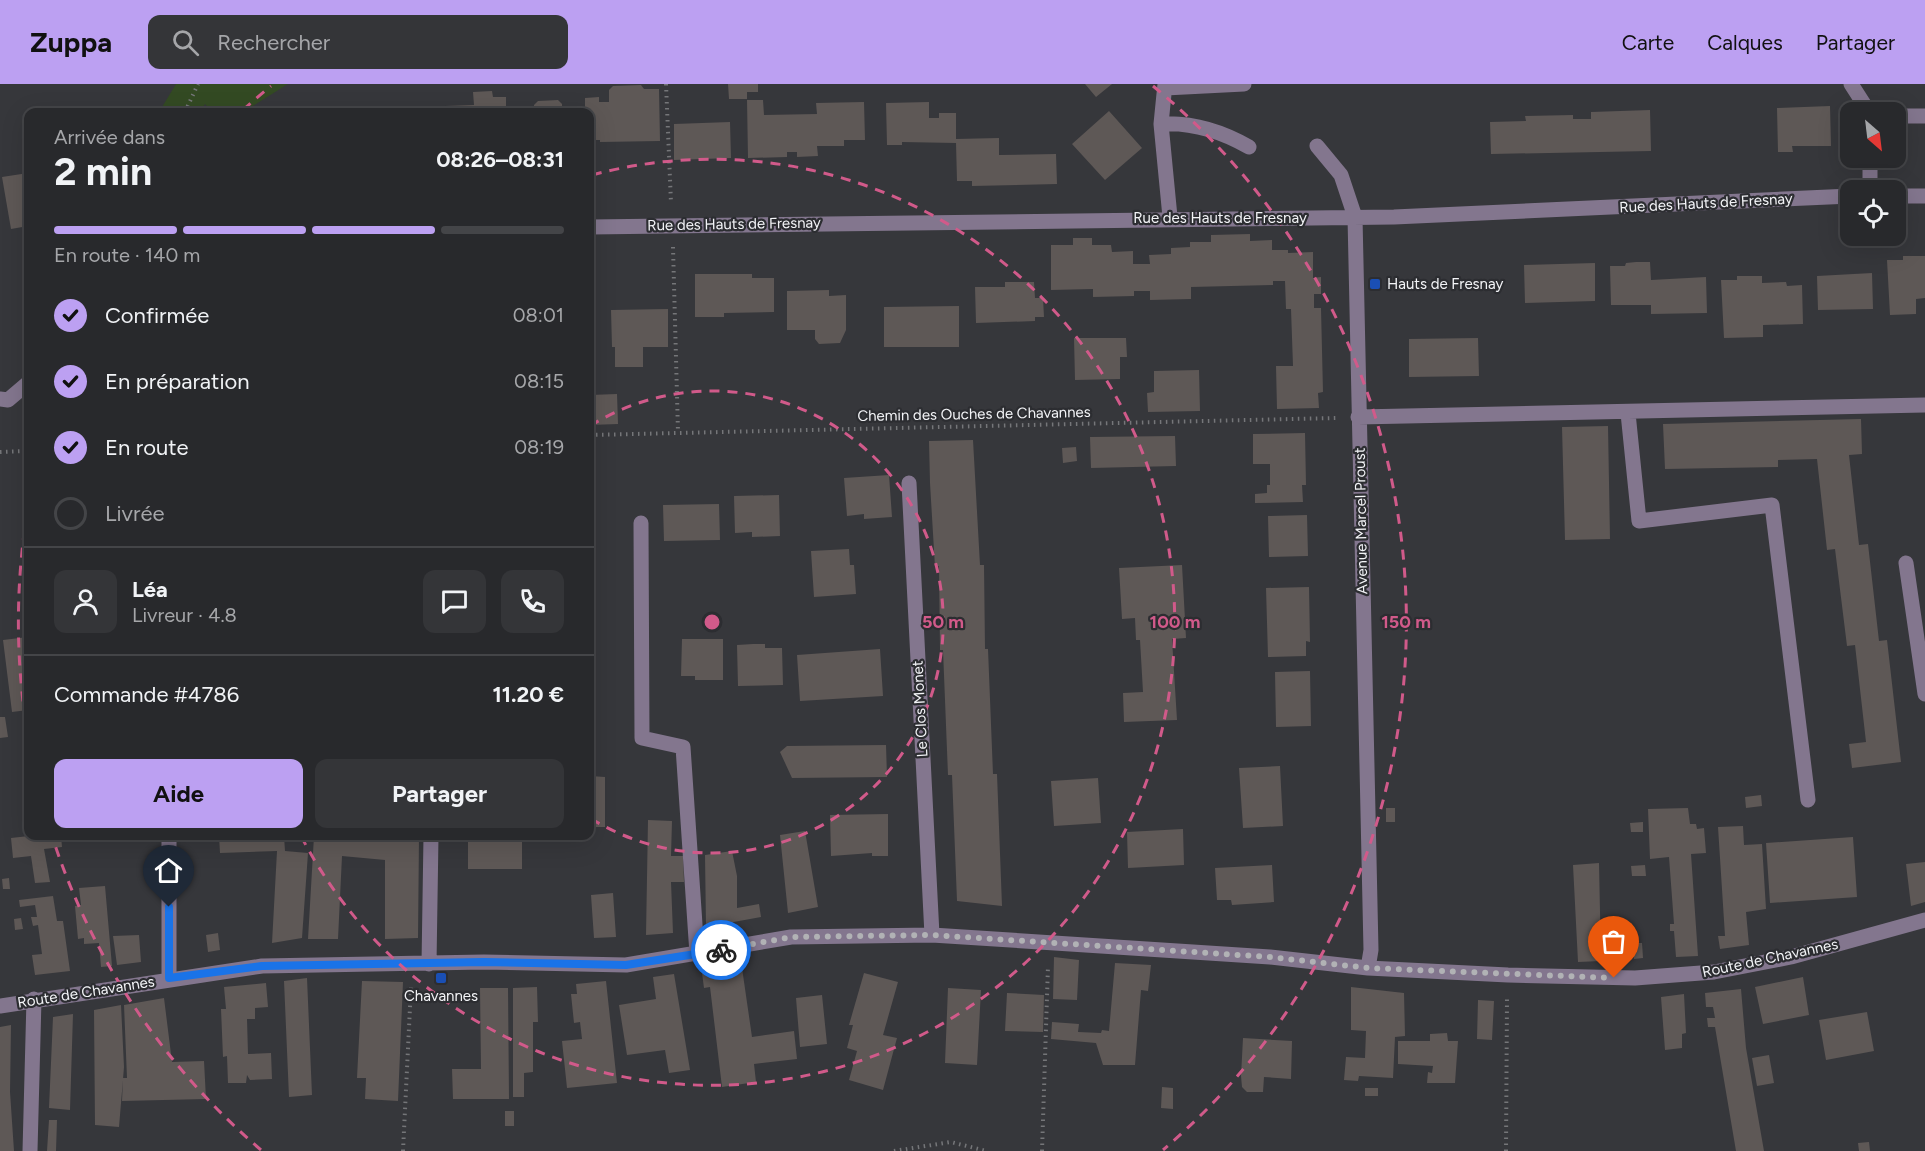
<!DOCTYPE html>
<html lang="fr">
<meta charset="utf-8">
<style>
body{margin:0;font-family:Figtree,sans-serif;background:#343538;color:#f1f3f6;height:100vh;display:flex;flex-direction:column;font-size:22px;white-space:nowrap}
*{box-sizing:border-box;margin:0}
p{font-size:20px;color:#a5a6a9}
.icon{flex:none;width:33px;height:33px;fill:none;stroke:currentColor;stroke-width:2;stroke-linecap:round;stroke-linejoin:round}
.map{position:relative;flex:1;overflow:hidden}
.side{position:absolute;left:24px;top:24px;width:570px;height:732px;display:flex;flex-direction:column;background:#28292c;border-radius:12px;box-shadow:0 6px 24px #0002,0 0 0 2px #444548}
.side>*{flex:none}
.needle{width:39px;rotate:152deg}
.controls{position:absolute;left:1840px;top:18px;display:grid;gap:12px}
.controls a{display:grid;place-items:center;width:66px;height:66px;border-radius:12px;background:#28292c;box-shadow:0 6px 24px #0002,0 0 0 2px #444548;font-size:30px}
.pin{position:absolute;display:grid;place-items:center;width:51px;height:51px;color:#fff;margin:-62px -26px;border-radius:50% 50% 50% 0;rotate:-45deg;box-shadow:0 0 6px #0007}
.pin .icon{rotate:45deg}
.courier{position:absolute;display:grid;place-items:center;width:60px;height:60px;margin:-30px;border:4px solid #1a73e8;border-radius:50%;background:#fff;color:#222;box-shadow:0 2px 8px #0007}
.head em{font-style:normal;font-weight:700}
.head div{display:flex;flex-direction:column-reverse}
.head{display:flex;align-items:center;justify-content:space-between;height:102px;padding:0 30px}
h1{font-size:39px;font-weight:700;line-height:45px}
.bar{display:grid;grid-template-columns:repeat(4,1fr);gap:9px 6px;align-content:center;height:72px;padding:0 30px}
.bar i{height:8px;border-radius:4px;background:#444548}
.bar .current{background:#bca0f2}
.bar p{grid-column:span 4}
.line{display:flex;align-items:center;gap:15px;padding:0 30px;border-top:2px solid #444548}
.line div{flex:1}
.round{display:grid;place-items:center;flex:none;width:63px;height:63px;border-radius:12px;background:#343538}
ol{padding:0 30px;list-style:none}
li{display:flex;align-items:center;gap:18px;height:66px}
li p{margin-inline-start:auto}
li .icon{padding:6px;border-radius:50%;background:#bca0f2;color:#111;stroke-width:4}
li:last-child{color:#a5a6a9}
li i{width:33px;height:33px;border:3px solid #444548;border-radius:50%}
.cta{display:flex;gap:12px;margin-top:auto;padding:12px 30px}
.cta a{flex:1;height:69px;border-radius:12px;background:#bca0f2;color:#111;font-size:24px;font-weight:700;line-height:69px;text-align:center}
.cta a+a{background:#343538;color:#f1f3f6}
header{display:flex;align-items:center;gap:36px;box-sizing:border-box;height:84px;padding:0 30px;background:#bca0f2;color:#111}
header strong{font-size:28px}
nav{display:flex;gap:33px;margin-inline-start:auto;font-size:21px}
.search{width:420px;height:54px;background:#343538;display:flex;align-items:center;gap:15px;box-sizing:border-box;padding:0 21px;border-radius:12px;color:#a5a6a9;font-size:22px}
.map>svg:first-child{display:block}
.green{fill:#334a23}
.building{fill:#5e5856}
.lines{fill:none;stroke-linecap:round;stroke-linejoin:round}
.path{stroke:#757679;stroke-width:4;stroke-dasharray:1.5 4.5;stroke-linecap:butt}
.minor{stroke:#83768e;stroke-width:15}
.done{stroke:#b1b2b5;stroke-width:6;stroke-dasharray:0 10.8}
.route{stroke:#1a73e8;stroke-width:8}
.ring{fill:none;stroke:#d15a8a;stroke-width:3;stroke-dasharray:10 8}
.transit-dot{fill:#1a4fb4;stroke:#2c2d31;stroke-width:2}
.labels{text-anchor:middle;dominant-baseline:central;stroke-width:4.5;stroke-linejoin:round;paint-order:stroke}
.street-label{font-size:15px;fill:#f3f4f7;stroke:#2c2d31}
.poi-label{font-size:15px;fill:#f3f4f7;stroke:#2c2d31;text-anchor:start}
.centre{fill:#d15a8a;stroke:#2c2d31;stroke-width:3}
.ring-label{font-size:18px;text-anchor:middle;font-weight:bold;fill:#d15a8a;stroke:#2c2d31;stroke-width:4.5;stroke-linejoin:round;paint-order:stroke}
</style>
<header>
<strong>Zuppa</strong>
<div class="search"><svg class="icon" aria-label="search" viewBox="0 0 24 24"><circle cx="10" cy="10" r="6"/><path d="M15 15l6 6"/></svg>Rechercher</div>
<nav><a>Carte</a><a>Calques</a><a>Partager</a></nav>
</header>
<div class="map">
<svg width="1925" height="1067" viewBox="0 0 1925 1067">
<rect width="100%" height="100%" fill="#36373b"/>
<!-- green -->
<path class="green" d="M176,0h112l-45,28h-31l-7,-8 -5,8h-41z"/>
<!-- building -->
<path class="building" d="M728,0h30v8h-11v7h-18z
M1085,0h27l-16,13z
M641,1l3,4h15l1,52 -60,1v-2h-10v-28h-5v-14l14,-1v5h10v-12l4,-4z
M492,7l1,6h13v15h-89v-5l57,-2 -1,-13z
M558,16l4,4v8h-28v-7l4,-4z
M747,16h16l1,15 53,-1 -1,-11 48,-1 1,38h-21v6h-27l1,10 -21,1v-5h-10v5l-39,1z
M929,18v16h10v-5h17v26l43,-1v17l57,-1 1,30 -85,2v-5h-15l-1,-38 -54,-1v3h-15l-1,-42z
M1830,22l1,40h-39l1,6h-15l-1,-44z
M1650,26l1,41 -160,3 -1,-32 36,-1 -1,-5 48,-1v4h18v-7z
M1109,27l33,37 -37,32 -33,-36z
M730,38l1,36 -57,2v-36z
M28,89v53l-17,3 -9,-52z
M1250,150v7l22,-1v10h16v3l25,-1v26l8,-1v17h-7v14h7l2,84 -5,1 1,15 -42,1 -1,-43h17l-2,-57h-5l-1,-28h-12v4l-82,2v12l-41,1v-9h-16v5l-41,1v-8l-42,1v-45h22v-7h19v7h19l1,7 21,-1v13h17l-1,-9 22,-1v-6l19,-1v-5h21v-7z
M1903,172h22v42l-9,1v15l-26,1 -3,-55h16z
M1636,178h14l1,18 55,-3 1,36 -56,1v-9h-40l-1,-39h15l1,-3z
M1595,179v38l-70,2 -1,-38z
M1872,189l1,36 -55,1 -1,-34z
M695,190h57v4h22v34l-50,1v4h-29z
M1737,192h25v7l24,-1 1,4 15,-1 1,39 -40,1v12l-39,1 -3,-58h16z
M1005,198h29l1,16h8l1,19h-9v4l-59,2 -1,-36h30z
M829,206v6l17,-1v35l-6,13 -21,1 -4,-5v-9h-28v-39z
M959,222v41h-75v-40z
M668,225v38h-25v20h-28v-20h-3l-1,-37z
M1074,254h52l1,19h-7v22l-45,1z
M1478,254l1,38 -70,1v-38z
M1199,286l1,41 -52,1 -1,-19 7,-1v-21z
M617,310l1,30 -28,1v-30z
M1861,335l1,35 -13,1 10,90 9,-1 11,97 8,-1 14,122 -49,6 -3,-24 17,-2 -11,-97 -8,1 -12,-97 -8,1 -10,-91 -39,1v7l-113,2 -2,-45z
M1608,342l2,113 -45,1 -3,-113z
M1305,349l1,52h-4l1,17 -48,1v-9l12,-1v-8h3v-21h-17v-30z
M1175,352l1,30 -85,2 -1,-31z
M973,356l7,125h4l1,84h3l5,125h4l5,132 -45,-5 -5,-126h-4l-5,-125h-3l-1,-84 -4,1 -5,-84 -1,-42z
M1076,363l1,14 -14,2 -1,-15z
M889,391l3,42 -28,2v-5l-17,2 -3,-38z
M779,411l1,41 -28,1v-5l-17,1 -1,-37z
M719,420l1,36 -56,1 -1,-36z
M1307,431l1,41 -39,1 -1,-41z
M849,465l1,16h4l2,29 -42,3 -3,-46z
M1182,481l4,73 -14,1 5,81 -53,2 -1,-29 20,-1 -3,-52h-4l-1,-22 -13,1 -3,-51z
M1309,503l1,55 -4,-1v15l-38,1 -2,-69z
M28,553v73l-16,2 -9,-72z
M682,555h41v41h-28v-4h-14z
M753,560h12v4h17l1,37 -45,1 -1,-41z
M880,565l3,47 -83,5 -3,-46z
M1310,587l1,55 -35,1 -1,-55z
M0,633h5l3,20 -8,1z
M886,661l1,32 -95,1 -12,-26 7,-6z
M1280,682l3,60 -40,2 -4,-60z
M590,692l15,1v50h-15z
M1098,694l3,45 -47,3 -3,-45z
M1761,711l1,11 -16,2 -1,-11z
M1386,724h9v14h-9z
M1688,724l2,16h6l1,5 7,-1 2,25 -15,1 7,102 -22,1 -2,-26h-4v-7h4l-5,-67 -19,2 -2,-50z
M888,730v42h-16v-3l-41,3 -1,-41z
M648,736l24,1 -1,35h12l1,26h-13l2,51 -27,2z
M1643,738v10h-12l-1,-9z
M1743,742l1,19 18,-1 4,65 -20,3 3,33 -29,4 -2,-13h7l-7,-109z
M1183,745l1,36 -56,3 -1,-36z
M805,747l13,76 -30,6 -8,-78z
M29,752h32l1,11 -18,2 6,33 -15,1 -4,-27 -18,2 -2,-20z
M219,752h65l1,15 23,2 -6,85 -30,5 5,-92 -57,2z
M314,752h105l-1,102 -33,1v-79l-43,-4 -4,83h-30z
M468,752h54v33h-54z
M1853,753l4,60 -87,6 -4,-60z
M732,767l5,25v32l22,-4 2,13 -55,10 -1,-72z
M1925,778v40l-14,4 -5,-42z
M1599,779l2,98 -23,1 -5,-97z
M1272,781l2,37 -42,3 -1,-5h-14l-2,-32z
M1645,781l1,11h-14l-1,-10z
M9,794l1,11h-7l-1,-10z
M105,802l7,80 -11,1 -2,-24 -15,1v-6l-6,1 -3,-33 6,-1 -2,-17z
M613,809l3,44 -22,1 -3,-43z
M53,812l4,25h6l7,50 -35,4 -3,-20 10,-1 -4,-29 -5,1 -2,-9h6l-2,-12 -15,2 -1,-7z
M21,834l2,11 -8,1 -1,-11z
M218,849l2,17 -12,2 -2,-17z
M139,851l2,27 -24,3 -4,-29z
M1634,859h8l1,15 -9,1z
M1054,873l25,3 -2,40 -24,-1z
M741,877l11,76 42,-6 3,28 -43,5 2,18 -34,5 -12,-100 -6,1 -2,-15 6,-1 -1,-4z
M1115,879l36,2 -3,26 -7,-1 -6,75h-32l-7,-22 -45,-4 1,-17 27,2 -1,8 23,1 1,-3 7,1z
M864,889l34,9 -15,53 14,3 -14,52 -34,-10 8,-29 -10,-3 6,-23h-4z
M674,890l16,96 -21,3 -4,-23 -38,5 -8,-50 37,-6 -3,-22z
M1803,893l6,38 -46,9 -8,-37z
M307,894l5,117 -23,2 -5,-116z
M362,897l41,1 -5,119 -33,-2 1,-21h-9z
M606,897l11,102 -50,5 -5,-47 20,-2 -2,-17 -6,1 -3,-29h6l-1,-10z
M266,899l2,24 -13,1v11h-8l1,35 23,-1 1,26 -22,1 -3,-5 -1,8h-18l-1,-27 -4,1 -2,-48h5l-2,-22z
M537,903l1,35h-5v50l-9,1v24h-11v-109z
M1351,903l53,6 1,43 -10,1 -2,41 -34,-2 -1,5 -14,-1 2,-23 19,1 1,-27 -15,-1z
M480,904h28l1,111h-56l-1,-30h29z
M948,904l33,2 -4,75 -32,-2z
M1741,905l5,59 18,103h-28l-21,-124h-7l-1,-9h8l-2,-11h-7l-1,-14z
M1007,909l37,2 -1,37 -38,-1z
M1684,910l2,39 -4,1v14l-17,2 -4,-53z
M822,911l5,49 -27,3 -4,-49z
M164,914l8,64 32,-1 2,38 -84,2 1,-23h4l-3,-73z
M1478,916l16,1 -2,39 -15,-1z
M121,921l3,62 -5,60 -24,-2 -1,-115z
M1867,928l7,39 -48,9 -7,-40z
M73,930l-3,96 -21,-2 4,-91z
M11,941l-1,67 4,59h-14v-124z
M1447,949l1,8h10l-3,42h-28l1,-11 4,1 1,-7 -35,-2v-23h32v-7z
M1243,954l49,3 -1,38 -27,-2 -1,15h-16l-5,-5 -1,-11z
M1769,971l5,28 -17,3 -5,-28z
M1162,1003l11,1v21l-12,-1z
M1365,1004h13v8h-13z
M505,1027h9v15h-9z
M49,1036h8l-1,31h-9z
M1869,1058l1,9h-11l-1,-8z"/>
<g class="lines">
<!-- path -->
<path class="path" d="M666,0l5,119
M185,28l13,-28
M673,163l5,185
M590,351l746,-17
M0,368l28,-1
M403,1067l8,-164
M894,1067l57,-9 35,9
M1042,1067l6,-185
M1506,1067l1,-154"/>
<!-- minor -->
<path class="minor" d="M1165,0l-4,40 9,93
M1851,0l18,28
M1165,4l79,-4
M1896,32h29
M1161,40c32,-2 60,7 88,23
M1317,62l24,29 14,42 16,733 -3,18
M1870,106v-32
M1896,112h29
M590,143l804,-10 457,-21
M0,315l8,1 20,-17
M1628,329l11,108 133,-16 36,295
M1358,333l567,-12
M909,399l23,452
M641,439l1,215 41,9 14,207
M1906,479l19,131
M429,880l2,-128
M169,894v-142
M0,922l262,-40 222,-4 142,3 165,-28 141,-2 338,22 98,11 140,7 127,3 79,-6 77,-15 134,-37
M30,1067l4,-152"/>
</g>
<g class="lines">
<!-- done -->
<path class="done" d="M721,866l70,-13 141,-2 338,22 98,11 246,10"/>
<!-- route -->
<path class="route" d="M169,823v71l93,-12 222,-4 142,3 95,-15"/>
</g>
<!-- distance rings -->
<g class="ring">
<path d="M590 342A231 231 0 1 1 590 734"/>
<path d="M592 91A463 463 0 1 1 301 752"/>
<path d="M261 1066A694 694 0 0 1 52 752M28 653A694 694 0 0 1 28 423M243 26A694 694 0 0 1 271 2M1153 2A694 694 0 0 1 1163 1066"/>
</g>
<!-- markers -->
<g class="transit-dot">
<rect x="1369" y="194" width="12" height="12" rx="3"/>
<rect x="435" y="888" width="12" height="12" rx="3"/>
</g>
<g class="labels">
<!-- street labels -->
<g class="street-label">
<text transform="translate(1706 119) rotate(-3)">Rue des Hauts de Fresnay</text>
<text x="1220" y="134">Rue des Hauts de Fresnay</text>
<text transform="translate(734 140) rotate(-1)">Rue des Hauts de Fresnay</text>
<text transform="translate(974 330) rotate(-1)">Chemin des Ouches de Chavannes</text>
<text transform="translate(1361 437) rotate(-91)">Avenue Marcel Proust</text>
<text transform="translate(920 625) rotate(-93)">Le Clos Monet</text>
<text transform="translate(1770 874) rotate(-12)">Route de Chavannes</text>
<text transform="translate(86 908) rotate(-9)">Route de Chavannes</text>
</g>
<!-- poi labels -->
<g class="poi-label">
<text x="1387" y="200">Hauts de Fresnay</text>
<text x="441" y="912" text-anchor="middle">Chavannes</text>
</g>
</g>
<circle cx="712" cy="538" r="9" class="centre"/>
<g class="ring-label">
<text x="943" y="544">50 m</text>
<text x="1175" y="544">100 m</text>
<text x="1406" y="544">150 m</text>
</g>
</svg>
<div class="controls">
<a><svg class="needle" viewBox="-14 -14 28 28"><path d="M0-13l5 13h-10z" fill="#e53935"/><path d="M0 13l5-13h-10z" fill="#a5a6a9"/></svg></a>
<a><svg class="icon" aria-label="locate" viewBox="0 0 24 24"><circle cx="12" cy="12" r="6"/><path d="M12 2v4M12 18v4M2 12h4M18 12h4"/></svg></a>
</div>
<div class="pin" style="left:1614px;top:894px;background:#ea580c"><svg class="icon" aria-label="bag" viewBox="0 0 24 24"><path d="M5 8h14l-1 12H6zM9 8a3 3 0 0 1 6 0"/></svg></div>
<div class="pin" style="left:169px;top:823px;background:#1f2937"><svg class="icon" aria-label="home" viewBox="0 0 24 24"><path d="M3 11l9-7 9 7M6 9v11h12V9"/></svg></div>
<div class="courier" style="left:721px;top:866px"><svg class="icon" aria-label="bike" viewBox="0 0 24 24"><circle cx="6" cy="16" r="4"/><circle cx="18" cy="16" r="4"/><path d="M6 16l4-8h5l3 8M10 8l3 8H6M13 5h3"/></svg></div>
<section class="side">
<div class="head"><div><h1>2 min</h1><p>Arrivée dans</p></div><em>08:26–08:31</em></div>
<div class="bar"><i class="current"></i><i class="current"></i><i class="current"></i><i></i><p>En route · 140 m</p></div>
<ol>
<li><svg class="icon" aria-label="check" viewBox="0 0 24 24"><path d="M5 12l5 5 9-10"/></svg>Confirmée<p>08:01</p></li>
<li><svg class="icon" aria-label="check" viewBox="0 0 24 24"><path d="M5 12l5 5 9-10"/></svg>En préparation<p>08:15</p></li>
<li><svg class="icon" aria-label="check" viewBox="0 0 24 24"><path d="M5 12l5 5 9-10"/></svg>En route<p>08:19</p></li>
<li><i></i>Livrée</li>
</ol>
<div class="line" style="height:108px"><a class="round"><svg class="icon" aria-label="person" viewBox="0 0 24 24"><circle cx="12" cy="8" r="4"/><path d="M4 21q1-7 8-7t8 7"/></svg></a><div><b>Léa</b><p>Livreur · 4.8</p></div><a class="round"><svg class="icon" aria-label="chat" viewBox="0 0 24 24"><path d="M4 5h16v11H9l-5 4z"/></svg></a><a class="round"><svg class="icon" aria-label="phone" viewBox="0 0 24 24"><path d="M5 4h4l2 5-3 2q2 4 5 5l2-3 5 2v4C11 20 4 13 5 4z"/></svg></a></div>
<div class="line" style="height:78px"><div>Commande #4786</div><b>11.20 €</b></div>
<div class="cta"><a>Aide</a><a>Partager</a></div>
</section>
</div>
